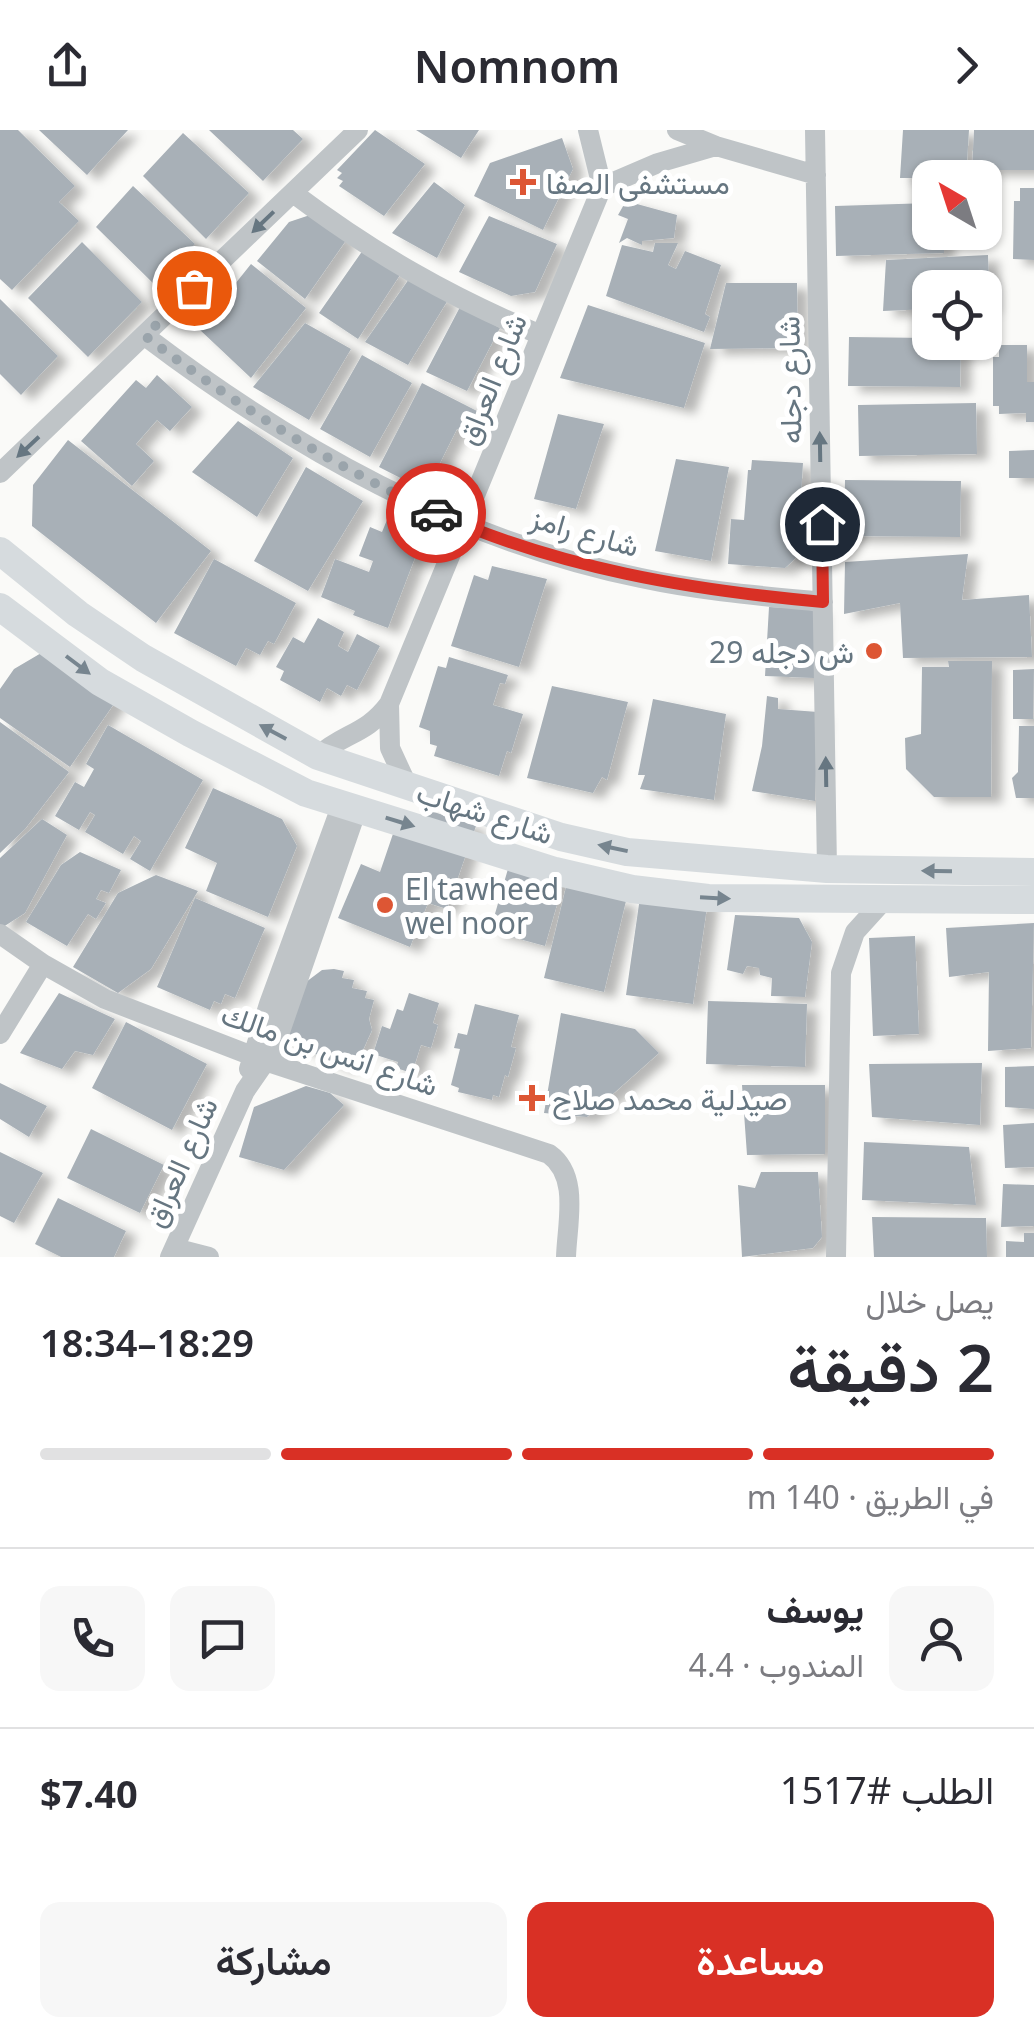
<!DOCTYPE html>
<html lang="ar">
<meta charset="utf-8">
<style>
body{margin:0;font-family:"Noto Sans",Vazirmatn,sans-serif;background:#f7f7f7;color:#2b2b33;direction:rtl;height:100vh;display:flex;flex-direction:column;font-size:38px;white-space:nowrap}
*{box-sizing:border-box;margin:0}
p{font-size:32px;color:#7c7c81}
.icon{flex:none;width:55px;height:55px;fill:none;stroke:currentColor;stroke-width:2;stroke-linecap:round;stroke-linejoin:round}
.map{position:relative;height:1127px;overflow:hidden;direction:ltr}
.side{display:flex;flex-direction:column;background:#fff;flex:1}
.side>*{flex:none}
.needle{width:65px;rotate:321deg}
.controls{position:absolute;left:912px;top:30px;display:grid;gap:20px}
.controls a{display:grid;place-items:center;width:90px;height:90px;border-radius:20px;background:#fff;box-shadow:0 2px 8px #0004;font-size:50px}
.pin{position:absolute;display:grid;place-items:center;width:85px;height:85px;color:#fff;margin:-42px;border:5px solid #fff;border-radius:50%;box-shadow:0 2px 10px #0007}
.courier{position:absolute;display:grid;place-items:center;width:100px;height:100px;margin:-50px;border:8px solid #d93025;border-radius:50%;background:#fff;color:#222;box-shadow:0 2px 12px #0007}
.overview em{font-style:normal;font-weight:600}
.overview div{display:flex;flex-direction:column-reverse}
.overview{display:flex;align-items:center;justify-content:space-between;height:170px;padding:0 40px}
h1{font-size:65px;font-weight:600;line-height:75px}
.bar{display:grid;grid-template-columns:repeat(4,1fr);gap:15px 10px;align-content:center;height:120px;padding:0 40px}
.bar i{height:12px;border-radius:8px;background:#e1e1e2}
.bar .current{background:#d93025}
.bar p{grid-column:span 4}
.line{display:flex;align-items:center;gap:25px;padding:0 40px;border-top:2px solid #e1e1e2}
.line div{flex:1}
.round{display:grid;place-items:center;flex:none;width:105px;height:105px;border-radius:20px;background:#f7f7f7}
.cta{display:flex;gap:20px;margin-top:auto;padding:20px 40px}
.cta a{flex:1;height:115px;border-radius:20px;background:#d93025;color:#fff;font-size:40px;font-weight:600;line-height:115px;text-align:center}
.cta a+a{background:#f7f7f7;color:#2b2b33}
header{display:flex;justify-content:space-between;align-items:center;height:130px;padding:0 40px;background:#fff;font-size:45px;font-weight:600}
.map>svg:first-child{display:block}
.building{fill:#a8b0b7;filter:url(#shadow)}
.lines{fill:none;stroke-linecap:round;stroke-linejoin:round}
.street{stroke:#bfc4c7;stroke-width:20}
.secondary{stroke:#d6dbde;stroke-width:28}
.oneway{fill:#667681}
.oneway2{fill:#77858f}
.done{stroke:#9aa4ab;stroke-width:10;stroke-dasharray:0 18}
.route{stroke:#d93025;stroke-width:12}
.poi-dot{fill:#dd5634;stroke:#fff;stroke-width:4}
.labels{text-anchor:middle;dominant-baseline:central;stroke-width:10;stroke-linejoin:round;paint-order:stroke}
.poi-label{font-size:30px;fill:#667681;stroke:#fff;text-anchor:start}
.street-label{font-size:30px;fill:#667681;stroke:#fff}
</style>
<header><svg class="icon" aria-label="forward" viewBox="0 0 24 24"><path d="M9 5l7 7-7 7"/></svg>Nomnom<svg class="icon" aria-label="share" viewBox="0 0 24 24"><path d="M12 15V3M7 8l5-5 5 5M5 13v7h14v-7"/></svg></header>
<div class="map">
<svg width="1034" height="1127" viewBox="0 0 1034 1127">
<defs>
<filter id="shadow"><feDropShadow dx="11" dy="6" stdDeviation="5" flood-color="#0004"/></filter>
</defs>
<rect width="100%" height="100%" fill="#fafaf8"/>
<!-- building -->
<path class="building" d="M0,0h18l57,56 -16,16 20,19 -67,69 -12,-11z
M39,0h89l-41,45z
M209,0h84l10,9 -40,42z
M375,0l50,34 -41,52 -45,-30 4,-5 -6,-3 5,-5 -5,-3z
M416,0h63l-18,28z
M903,0h66l-3,48h-66z
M974,0h60v40h-62z
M183,3l66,60 -43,46 -63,-63z
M562,8l11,31 -30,61 -69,-34 16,-33z
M434,52l31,23 -28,53 -45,-25z
M133,56l62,58 -39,42 -60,-59z
M1020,58h14v72l-21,-1 1,-58h6z
M626,71l51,14 -3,23 -32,3v4l-15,-7 -8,5 9,-24 -10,-4z
M930,73v29h14v21l-108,3 -1,-50z
M310,85l37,24 -42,60 -48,-38 32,-39z
M489,86l68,28 -22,48 -24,4 -52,-24z
M82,112l60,60 -54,55 -60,-59z
M655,113h23l-10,22 8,4 9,-18 36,14 -16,49 5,3 -6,15 -98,-36 16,-51 31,7z
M363,120l37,25 -42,64 -39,-26z
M988,125l2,52 -5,1v-20h-55v21l-47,2 3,-51z
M251,134l55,44 -55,70 -52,-49z
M409,149l39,21 -40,65 -43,-23z
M726,153h71l1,65 -88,1z
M0,169l58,57 -37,39 -21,-21z
M588,175l117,38 -21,65 -124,-30z
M460,177l40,21 -33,63 -41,-19z
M305,193l46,26 -42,71 -56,-33z
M849,207l81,1v4h31l-1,45 -112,-1z
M999,215h28v37h7v40h-8v-9l-27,1v-8h-6v-49h6z
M362,225l50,28 -42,74 -50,-28z
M157,245l35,32 -22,24 -13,-11 -21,24 18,17 -22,25 -51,-45 55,-61 10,8z
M422,253l55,28 -12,22 -8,-4 -31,62 -47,-24z
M976,273l1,51 -118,2 -1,-51z
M558,284l46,10 -28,85 -42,-10z
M238,291l55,37 -36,59 -65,-45z
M68,310l143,111 -55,72 -124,-97 1,-41z
M1034,320v28h-25v-27z
M676,329l53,8 -18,94 -56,-10z
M752,330l51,3 -6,94 -12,11 -57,-4 3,-45 13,1 4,-50h3z
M306,337l57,34 -55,90 -54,-30z
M845,350l116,1 -1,56 -116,-1z
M387,390l20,7 -5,12 12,4 -3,9 5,3 -28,73 -35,-13 2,-4 -34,-14 14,-38 34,13 4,-11 -14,-5 11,-29 12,5z
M968,424l-6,46 67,-5 3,62 -129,1 -3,-55 -56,11 1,-52z
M214,429l82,44 -22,41 -6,-3 -8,14 -14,-7 -10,18 -62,-33z
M492,436l55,13 -28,88 -68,-21 23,-71 14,5z
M769,477l49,2 -4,69 -49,-2z
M318,488l26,14 -6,14 10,6 9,-18 23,12 -23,44 -10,-5 -6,11 -14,-8 -7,14 -40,-22 4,-9 -8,-4 17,-30 11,6z
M48,519l70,49 -48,69 -70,-49v-29l14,-20z
M449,527l59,18 -3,9 -5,-1 -7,22 30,9 -12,39 -4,-2 -8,25 -65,-20 3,-10 -7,-2v-13l-11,-4 19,-61 8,2z
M948,531h44l-1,136h-57l-28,-28 -1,-31 16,-4 1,-67h27z
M1034,539l-1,50h-20v-49z
M552,556l76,16 -21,78 -5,-3 -9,16 -66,-15z
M767,566l11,2v11l40,3 -3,89 -63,-10 10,-45z
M653,569l73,15 -12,86 -74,-11 5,-14h-7z
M0,592l69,50 -44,57 -25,24z
M108,595l95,55 -53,91 -20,-12 11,-18 -7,-5 -11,18 -38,-22 10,-17 -5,-3 -11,18 -24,-14 20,-34 9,5 10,-18 -8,-5z
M1019,596h15v72h-18l-4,-20 6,-6z
M213,658l69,31 15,27 -29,71 -62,-26 11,-28 -32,-15z
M431,681l45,15 -29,83 -19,-6 -18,44 -72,-29 23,-54 19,8 15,-44z
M42,689l25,16 -42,78 -25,16v-71z
M80,722l41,18 -12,23 -8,-3 -5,9 10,4 -10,16 -8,-5 -21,32 -41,-24 35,-57z
M510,732l55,15 -20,69 -55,-15z
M156,745l42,16 -47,78 -33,24 -45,-26 45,-74z
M566,757l60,14 -22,91 -60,-14z
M641,760l67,10 -15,104 -67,-9z
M195,768l70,30 -30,70 -10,-4 -4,10 -7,-3 -4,9 -53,-23z
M735,785l64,3 13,24 -7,55 -34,-1 1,-18 -12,-3 -1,-7 -12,-2 -4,8 -16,-4z
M1034,793l-3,125 -43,3 1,-79 -40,5 -3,-49z
M915,806l4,98 -46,2 -4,-98z
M334,839l10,2 -2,7 12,2 -2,8 15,3 -2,7 9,2 -5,19 3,11 -9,20 -19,17 -63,-29 25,-56 16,-12z
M59,863l56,26 -22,36 -18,-4 -13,18 -42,-16z
M409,863l30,10 -6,20 5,2 -7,23 -10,-3 -9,28 -16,-5 2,-6 -25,-8 9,-28 8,3 7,-20 6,2z
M708,871l99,3 -2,63 -99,-3z
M475,874l44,11 -8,32 5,1 -8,29 -3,-2 -6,22 -6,-2 -1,5 -34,-8 1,-4 -8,-3 9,-36 -6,-1 4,-15 9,2z
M561,883l74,16 24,24 -72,64 -43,-4z
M126,892l81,42 -35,66 -80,-42z
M982,933l-2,62 -108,-8 -3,-53z
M1034,936v43l-29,-2v-40z
M0,953l47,23 -18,31 -29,-18z
M742,955h83v69l-78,1z
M306,956l24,7 14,12 -60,65 -45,-13 15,-50z
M1034,993v44l-29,1 -2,-43z
M91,999l73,36 -24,48 -73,-35z
M864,1012l105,5 7,58 -114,-5z
M0,1022l43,21 -29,50 -14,-7z
M761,1042h57l4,65 -9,11 -71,9 -4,-72 17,3z
M1003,1054l31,1v41l-33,1z
M58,1068l68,33 -12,26h-53l-26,-13z
M872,1087l114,1 1,39h-113z
M1024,1103h10v24h-28v-16l18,1z"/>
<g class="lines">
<!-- street -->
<path class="street" d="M677,0l39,16 100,29
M815,0l12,739
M602,57l56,-24 58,-17
M293,63c80,60 156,104 248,142
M145,206c149,113 311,204 496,242 60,13 121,18 182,24
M0,343l358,-343
M389,574l1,44 18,39
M318,626c25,-23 48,-21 71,-52l213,-517 -14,-57
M0,804l43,30 62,35 163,63 281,92c31,22 18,69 17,103
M0,904l43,-70
M249,939l20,-65 73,-200
M174,1118l35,9
M170,1127l75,-166 29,-42 83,-240
M836,1127l5,-284 14,-41 29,-32"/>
<!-- secondary -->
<path class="secondary" d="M0,421l78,63 65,44 175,98 243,81 66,15 200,17 207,3
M0,477l100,75 90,51 116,60 249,78 77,18 76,9 326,2"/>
</g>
<!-- one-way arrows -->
<defs><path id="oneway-solid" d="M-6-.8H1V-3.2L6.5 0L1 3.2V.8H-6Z" transform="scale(2.5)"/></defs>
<g class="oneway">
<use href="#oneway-solid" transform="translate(263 92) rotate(136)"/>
<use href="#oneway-solid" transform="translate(28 317) rotate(137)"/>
<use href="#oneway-solid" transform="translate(820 317) rotate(-91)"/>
<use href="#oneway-solid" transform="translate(826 642) rotate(-91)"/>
</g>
<g class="oneway2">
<use href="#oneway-solid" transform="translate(78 535) rotate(37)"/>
<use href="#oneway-solid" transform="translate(273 602) rotate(-152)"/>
<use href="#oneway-solid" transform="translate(400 692) rotate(17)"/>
<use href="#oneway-solid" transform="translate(613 718) rotate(-168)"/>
<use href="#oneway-solid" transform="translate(937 741) rotate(-179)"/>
<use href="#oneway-solid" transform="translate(715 768) rotate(3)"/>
</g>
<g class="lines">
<!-- done -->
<path class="done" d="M194,158l-49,48c91,69 186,129 291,177"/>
<!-- route -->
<path class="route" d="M436,383c122,55 254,77 387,89l-1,-78"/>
</g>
<!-- markers -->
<g class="poi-dot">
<path d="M518 37h10v10h10v10h-10v10h-10v-10h-10v-10h10z"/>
<circle cx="874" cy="521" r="10"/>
<circle cx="385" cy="775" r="10"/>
<path d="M527 953h10v10h10v10h-10v10h-10v-10h-10v-10h10z"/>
</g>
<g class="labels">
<!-- poi labels -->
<g class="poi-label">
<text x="546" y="52">مستشفى الصفا</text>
<text x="854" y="521" text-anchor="end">29 ش دجله</text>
<text x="405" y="758">El tawheed<tspan x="405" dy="34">wel noor</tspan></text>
<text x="552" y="968">صيدلية محمد صلاح</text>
</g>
<!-- street labels -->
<g class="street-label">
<text transform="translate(491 249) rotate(-68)">شارع العراق</text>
<text transform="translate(789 250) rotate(-91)">شارع دجله</text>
<text transform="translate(585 401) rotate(16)">شارع رامز</text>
<text transform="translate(485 682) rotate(18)">شارع شهاب</text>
<text transform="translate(330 919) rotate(19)">شارع انس بن مالك</text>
<text transform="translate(180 1032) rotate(-66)">شارع العراق</text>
</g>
</g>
</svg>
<div class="controls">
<a><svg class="needle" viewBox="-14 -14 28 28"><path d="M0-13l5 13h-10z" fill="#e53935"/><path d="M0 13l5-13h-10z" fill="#7c7c81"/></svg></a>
<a><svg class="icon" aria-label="locate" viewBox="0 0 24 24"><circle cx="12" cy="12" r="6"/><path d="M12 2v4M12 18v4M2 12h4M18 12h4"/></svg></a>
</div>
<div class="pin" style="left:194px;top:158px;background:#ea580c"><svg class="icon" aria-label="bag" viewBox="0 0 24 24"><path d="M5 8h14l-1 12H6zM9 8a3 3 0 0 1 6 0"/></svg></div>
<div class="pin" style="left:822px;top:394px;background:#1f2937"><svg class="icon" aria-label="home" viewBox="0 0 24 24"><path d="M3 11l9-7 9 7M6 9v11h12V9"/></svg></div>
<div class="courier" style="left:436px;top:383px"><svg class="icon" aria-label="car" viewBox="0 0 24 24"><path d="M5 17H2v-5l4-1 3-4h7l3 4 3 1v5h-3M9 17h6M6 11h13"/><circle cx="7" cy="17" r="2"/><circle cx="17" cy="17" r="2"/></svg></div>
</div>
<section class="side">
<div class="overview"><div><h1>2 دقيقة</h1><p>يصل خلال</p></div><em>18:29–18:34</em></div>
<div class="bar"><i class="current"></i><i class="current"></i><i class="current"></i><i></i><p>في الطريق · 140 m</p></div>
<div class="line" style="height:180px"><a class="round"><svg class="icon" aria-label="person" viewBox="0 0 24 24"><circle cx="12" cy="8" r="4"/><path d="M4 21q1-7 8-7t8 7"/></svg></a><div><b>يوسف</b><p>المندوب · 4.4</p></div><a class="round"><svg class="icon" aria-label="chat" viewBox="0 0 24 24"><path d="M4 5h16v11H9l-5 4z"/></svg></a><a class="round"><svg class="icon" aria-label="phone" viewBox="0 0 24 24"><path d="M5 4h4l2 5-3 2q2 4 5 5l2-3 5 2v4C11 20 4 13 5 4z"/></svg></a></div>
<div class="line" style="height:130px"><div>الطلب #1517</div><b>$7.40</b></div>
<div class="cta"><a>مساعدة</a><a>مشاركة</a></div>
</section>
